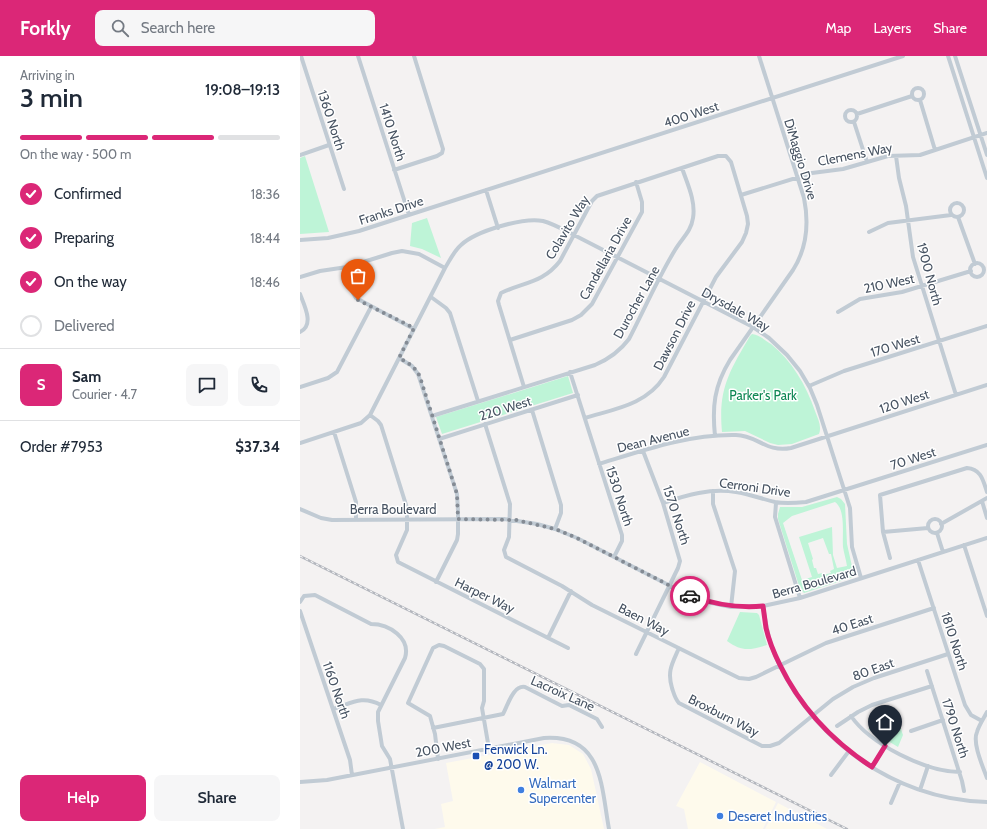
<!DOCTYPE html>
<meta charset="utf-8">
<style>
body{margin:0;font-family:Cabin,sans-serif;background:#f6f6f7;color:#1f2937;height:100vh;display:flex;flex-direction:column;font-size:15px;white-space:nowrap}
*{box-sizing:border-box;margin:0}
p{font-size:13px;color:#747a83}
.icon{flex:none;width:22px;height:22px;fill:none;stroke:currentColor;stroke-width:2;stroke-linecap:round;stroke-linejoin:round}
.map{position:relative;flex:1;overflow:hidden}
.sheet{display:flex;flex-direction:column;background:#fff;width:300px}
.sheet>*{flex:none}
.pin{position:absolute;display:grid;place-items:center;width:34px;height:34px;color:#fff;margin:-41px -17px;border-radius:50% 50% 50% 0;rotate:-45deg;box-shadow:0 0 4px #0007}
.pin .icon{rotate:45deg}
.courier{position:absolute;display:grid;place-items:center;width:40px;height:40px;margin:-20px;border:3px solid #db2777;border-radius:50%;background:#fff;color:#222;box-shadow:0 1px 5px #0007}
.head em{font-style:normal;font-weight:600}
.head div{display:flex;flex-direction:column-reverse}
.head{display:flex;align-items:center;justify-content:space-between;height:68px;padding:0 20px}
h1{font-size:26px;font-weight:600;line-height:30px}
.bar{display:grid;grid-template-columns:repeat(4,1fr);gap:6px 4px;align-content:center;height:48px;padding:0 20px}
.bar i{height:5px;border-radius:3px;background:#e0e1e3}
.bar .active{background:#db2777}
.bar p{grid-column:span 4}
.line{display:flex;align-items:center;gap:10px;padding:0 20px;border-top:1px solid #e0e1e3}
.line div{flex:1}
.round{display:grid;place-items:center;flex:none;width:42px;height:42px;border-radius:8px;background:#f6f6f7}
ol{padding:0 20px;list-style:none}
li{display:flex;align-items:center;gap:12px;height:44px}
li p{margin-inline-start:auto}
li .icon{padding:4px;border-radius:50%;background:#db2777;color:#fff;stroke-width:4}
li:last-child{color:#747a83}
li i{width:22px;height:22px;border:2px solid #e0e1e3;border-radius:50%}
.cta{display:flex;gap:8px;margin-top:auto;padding:8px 20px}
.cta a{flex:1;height:46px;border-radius:8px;background:#db2777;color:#fff;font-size:16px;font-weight:600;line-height:46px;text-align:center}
.cta a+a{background:#f6f6f7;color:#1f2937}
header{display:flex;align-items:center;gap:24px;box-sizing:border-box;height:56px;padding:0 20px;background:#db2777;color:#fff}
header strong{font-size:19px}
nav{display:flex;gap:22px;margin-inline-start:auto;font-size:14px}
.search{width:280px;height:36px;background:#f6f6f7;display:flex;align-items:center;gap:10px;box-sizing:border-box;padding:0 14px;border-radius:8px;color:#747a83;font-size:15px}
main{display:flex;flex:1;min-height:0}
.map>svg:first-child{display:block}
.commercial{fill:#fefaec}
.green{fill:#bef4d7;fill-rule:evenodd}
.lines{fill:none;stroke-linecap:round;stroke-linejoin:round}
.minor{stroke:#c1cbd4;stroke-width:4}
.rail-casing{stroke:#b3b6bd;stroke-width:2.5}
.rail{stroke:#fff;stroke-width:1;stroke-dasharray:3;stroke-linecap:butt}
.done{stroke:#848b94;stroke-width:4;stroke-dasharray:0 7.2}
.route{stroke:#db2777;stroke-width:5}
.transit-dot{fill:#1a4fb4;stroke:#fff;stroke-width:1.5}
.shop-dot{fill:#3f7fe0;stroke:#fff;stroke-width:1.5}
.labels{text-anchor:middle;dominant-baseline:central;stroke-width:3;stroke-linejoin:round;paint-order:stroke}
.street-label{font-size:13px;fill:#475362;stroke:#fff}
.park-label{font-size:13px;fill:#0e8754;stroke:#fff}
.transit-label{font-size:13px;fill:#164399;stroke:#fff;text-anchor:start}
.shop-label{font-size:13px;fill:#366cbe;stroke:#fff;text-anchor:start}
</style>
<header>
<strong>Forkly</strong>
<div class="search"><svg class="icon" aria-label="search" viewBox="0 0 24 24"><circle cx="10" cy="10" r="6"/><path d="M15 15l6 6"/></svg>Search here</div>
<nav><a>Map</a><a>Layers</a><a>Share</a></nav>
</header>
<main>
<section class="sheet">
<div class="head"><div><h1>3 min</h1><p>Arriving in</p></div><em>19:08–19:13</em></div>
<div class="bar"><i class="active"></i><i class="active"></i><i class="active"></i><i></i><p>On the way · 500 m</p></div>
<ol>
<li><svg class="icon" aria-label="check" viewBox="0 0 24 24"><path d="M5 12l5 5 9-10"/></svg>Confirmed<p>18:36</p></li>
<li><svg class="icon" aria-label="check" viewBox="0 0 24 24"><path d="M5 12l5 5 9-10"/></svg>Preparing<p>18:44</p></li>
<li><svg class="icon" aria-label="check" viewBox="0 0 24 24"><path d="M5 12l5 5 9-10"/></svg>On the way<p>18:46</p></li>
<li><i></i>Delivered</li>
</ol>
<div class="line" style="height:72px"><b class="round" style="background:#db2777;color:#fff">S</b><div><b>Sam</b><p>Courier · 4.7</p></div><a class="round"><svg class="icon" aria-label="chat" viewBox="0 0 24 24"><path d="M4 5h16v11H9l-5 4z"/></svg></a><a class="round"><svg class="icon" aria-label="phone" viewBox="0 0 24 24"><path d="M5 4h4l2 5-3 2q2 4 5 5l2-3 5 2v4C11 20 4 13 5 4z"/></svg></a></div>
<div class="line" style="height:52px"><div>Order #7953</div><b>$37.34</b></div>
<div class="cta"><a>Help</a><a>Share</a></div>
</section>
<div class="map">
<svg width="687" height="773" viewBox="0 0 687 773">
<rect width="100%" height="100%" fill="#f4f2f2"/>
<!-- commercial -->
<path class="commercial" d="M252,687l17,2 14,9 8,15 13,60h-169l10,-2 -4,-23 12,-3 -7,-38z
M400,706l76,40 -13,27h-75l-4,-20 -8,-3z
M478,747l49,26h-62z"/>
<!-- green -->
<path class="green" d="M5,100l24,76 -29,2v-76z
M127,162l14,40 -19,-9 -12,-3 2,-23z
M452,278c8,1 12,6 19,10 21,17 35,41 44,67 3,8 7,15 4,23l-27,10 -14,1 -8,-2 -25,-12 -23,1c-4,-43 7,-60 28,-96z
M268,320l5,17 -131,41 -6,-17z
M537,441l4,2 4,5 2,40 7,31 -1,2 -49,16 -4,-4 -22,-70v-5l2,-7h22zM535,446c11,8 7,32 8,45 1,6 3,13 4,19l-10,2 -4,-13 -1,-28 -33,10 13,40 -10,3 -19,-57 9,-7zM523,482l6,16h2l3,15 -4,2 1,2 -8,2 -1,-2 -4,1 -2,-6h-2l-2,-8 1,-1 -5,-16z
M440,556l17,1 2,2 8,30c-17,5 -25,7 -40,-4z
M597,661l6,18 -5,12 -30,-18z"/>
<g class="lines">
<!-- minor -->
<path class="minor" d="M1,0l43,133
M58,0l51,159
M648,0l39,122
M655,0l32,99
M612 38a6 6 0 1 1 12 0a6 6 0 1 1-12 0Z
M620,44l15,50
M545 60a6 6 0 1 1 12 0a6 6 0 1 1-12 0Z
M557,58l55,-18
M554,66l13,40
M0,99l29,-10
M596,100l3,22 7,28 7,51 43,138
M94,114l43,-14 5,-3 1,-4 -29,-93
M186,134l12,38
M441,139l71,-22 31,-4 45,-13 32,-1 67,-22
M650 154a7 7 0 1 1 14 0a7 7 0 1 1-14 0Z
M658,161l17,47
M569,176l19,-9 63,-8
M0,184l28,-2 31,-7 544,-175
M670 214a7 7 0 1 1 14 0a7 7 0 1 1-14 0Z
M47,211l5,24 4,7 58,31
M0,221l20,-6 27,-4 45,-14 10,-2 17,3 26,14
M0,238c4,11 15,31 0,38
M131,241l15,11 4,5 28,88
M538,256l22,-13 42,-7 69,-21
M210,284l62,-20 9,-5 11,-11 50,-92v-10l-6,-20
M99,302l13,8 6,8 39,120 1,17v23l-1,6 -21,42
M270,316l52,163v6l-8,16
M509,330l35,-15 143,-45
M0,331l28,-9 9,-6 34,-65
M224,331l-25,-82 -1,-4 3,-8c23,-11 42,-10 59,-32l32,-60 5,-5 121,-40h8l5,6 16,54 1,8 -2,9 -4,9 -26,35 -52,100c-18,28 -50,32 -79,41
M232,354l29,95v8l-6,16
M70,359l8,6 3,4 26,83v22l-11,25 2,7 170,86
M132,360l163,-51c14,-6 25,-14 34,-26 15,-29 29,-61 46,-89 7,-12 16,-18 18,-32 3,-17 -6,-35 -11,-50
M185,368l25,80 -1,33 -5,13 2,7 56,29 30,19 147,73 10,1 7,-2 70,-34 108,-35
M34,376l22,70v18
M415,380c-3,-29 -1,-50 15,-76l63,-90c14,-22 16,-47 11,-72l-45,-142
M139,383l139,-44
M0,387l61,-20 9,-8 75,-147c5,-8 9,-17 16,-23 15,-14 62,-28 82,-24 11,3 21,9 31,14l179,92 16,11 18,17 13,16 10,17 7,17 33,103 2,39 9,31
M299,408c45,-14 90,-30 137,-29 21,0 30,18 55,13l196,-63
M413,435v13l22,67 -4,36
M682,445l5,17
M363,447c24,-8 47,-15 73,-11 13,2 26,7 39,10 10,2 21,1 31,0l181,-57
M476,447l-1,14 25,81
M0,453l21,9 11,2 172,-1 33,5 18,5 22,9 111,57 19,7 24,5 32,-1 37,-8 187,-60
M628 470a7 7 0 1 1 14 0a7 7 0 1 1-14 0Z
M641,468l46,-26
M583,476l-3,-37 87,-27c14,1 16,12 20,24
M637,477l6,19
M664,489l23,71
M590,502l-7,-26 45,-4
M618,504l47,145 6,10 11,6
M0,546l4,-6 11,-1 56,29c18,0 40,14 34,34l-27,54v9l4,25 8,13 13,70
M463,550c2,13 4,26 8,39 33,89 120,155 216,157
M0,555l50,149 2,15
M248,582l23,-47
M379,592c-7,16 -12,23 -7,40 2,6 3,11 7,15l83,43h8l9,-3 54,-44 20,-12 21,-9 74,-24
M336,598l42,-86 2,-7 -17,-58 -20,-52
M627,615l35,110 2,10
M33,653c19,-6 29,-14 48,-4
M687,656c-3,6 -8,13 -10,20 -5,11 6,35 10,46
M551,660c19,28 75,56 109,56
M537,670l21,-14 14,-7 60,-19
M133,672l70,-14c5,-9 10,-29 22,-27l37,19 7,-1 28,14 5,8
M611,675l32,-11
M138,703l-3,-25 -5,-18 -22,-13 25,-55 6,-3 5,1 36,18 4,5v32l-2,7 7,41
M572,711l13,-21
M531,719l18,-24
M0,726l27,-2 217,-42c59,-4 57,48 65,91
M620,734l8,-24
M591,747l9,-21"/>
<!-- rail casing -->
<g class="rail-casing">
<path id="rail" d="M0,500l547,273"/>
</g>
<!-- rail -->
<use href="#rail" class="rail"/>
</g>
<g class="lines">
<!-- done -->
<path class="done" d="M58,244l56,28 -15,30c9,5 17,9 21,19l37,117 1,25 58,1 39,9 22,9 113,58"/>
<!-- route -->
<path class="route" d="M390,540c24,8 47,13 73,10 1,7 2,15 3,22 3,13 8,25 14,37 21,43 52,76 92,102l13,-21"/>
</g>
<!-- markers -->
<rect class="transit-dot" x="172" y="696" width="8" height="8" rx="2"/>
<g class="shop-dot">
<circle cx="221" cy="734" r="4"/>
<circle cx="420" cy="760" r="4"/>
</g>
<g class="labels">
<!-- street labels -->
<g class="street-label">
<text transform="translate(391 58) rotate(-18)">400 West</text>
<text transform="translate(32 64) rotate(72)">1360 North</text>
<text transform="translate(93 76) rotate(72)">1410 North</text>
<text transform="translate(555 98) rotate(-11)">Clemens Way</text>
<text transform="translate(501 103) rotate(73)">DiMaggio Drive</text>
<text transform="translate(91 154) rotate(-18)">Franks Drive</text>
<text transform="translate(267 171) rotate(-59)">Colavito Way</text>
<text transform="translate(305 202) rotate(-61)">Candellaria Drive</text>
<text transform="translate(630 218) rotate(75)">1900 North</text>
<text transform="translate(589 227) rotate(-12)">210 West</text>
<text transform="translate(336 246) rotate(-61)">Durocher Lane</text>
<text transform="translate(436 253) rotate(29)">Drysdale Way</text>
<text transform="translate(374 279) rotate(-63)">Dawson Drive</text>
<text transform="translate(595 289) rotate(-17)">170 West</text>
<text transform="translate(604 345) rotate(-18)">120 West</text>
<text transform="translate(205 352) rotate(-17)">220 West</text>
<text transform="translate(353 383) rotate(-14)">Dean Avenue</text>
<text transform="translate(613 402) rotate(-18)">70 West</text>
<text transform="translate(455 431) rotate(8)">Cerroni Drive</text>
<text transform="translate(320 440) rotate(72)">1530 North</text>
<text x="93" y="453">Berra Boulevard</text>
<text transform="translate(377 459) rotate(72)">1570 North</text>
<text transform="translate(514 526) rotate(-16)">Berra Boulevard</text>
<text transform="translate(185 539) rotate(26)">Harper Way</text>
<text transform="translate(344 563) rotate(27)">Baen Way</text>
<text transform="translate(552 568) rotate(-18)">40 East</text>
<text transform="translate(655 585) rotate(72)">1810 North</text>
<text transform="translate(573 613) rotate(-20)">80 East</text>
<text transform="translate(37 634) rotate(71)">1160 North</text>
<text transform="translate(263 637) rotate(24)">Lacroix Lane</text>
<text transform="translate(424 659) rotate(27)">Broxburn Way</text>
<text transform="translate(656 672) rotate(72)">1790 North</text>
<text transform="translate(143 691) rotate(-11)">200 West</text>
</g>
<!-- park labels -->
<g class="park-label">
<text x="463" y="339">Parker's Park</text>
</g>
<!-- transit labels -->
<g class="transit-label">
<text x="184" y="693">Fenwick Ln.<tspan x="184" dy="15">@ 200 W.</tspan></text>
</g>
<!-- shop labels -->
<g class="shop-label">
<text x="229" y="727">Walmart<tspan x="229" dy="15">Supercenter</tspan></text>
<text x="428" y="760">Deseret Industries</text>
</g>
</g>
</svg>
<div class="pin" style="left:58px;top:244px;background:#ea580c"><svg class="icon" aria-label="bag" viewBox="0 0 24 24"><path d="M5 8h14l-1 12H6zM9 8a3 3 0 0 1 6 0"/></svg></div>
<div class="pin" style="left:585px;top:690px;background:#1f2937"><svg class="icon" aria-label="home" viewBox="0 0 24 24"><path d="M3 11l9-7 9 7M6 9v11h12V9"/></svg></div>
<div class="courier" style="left:390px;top:540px"><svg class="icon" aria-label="car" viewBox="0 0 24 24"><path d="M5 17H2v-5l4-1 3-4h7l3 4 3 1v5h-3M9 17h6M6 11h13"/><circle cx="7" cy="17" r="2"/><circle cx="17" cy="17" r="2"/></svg></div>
</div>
</main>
